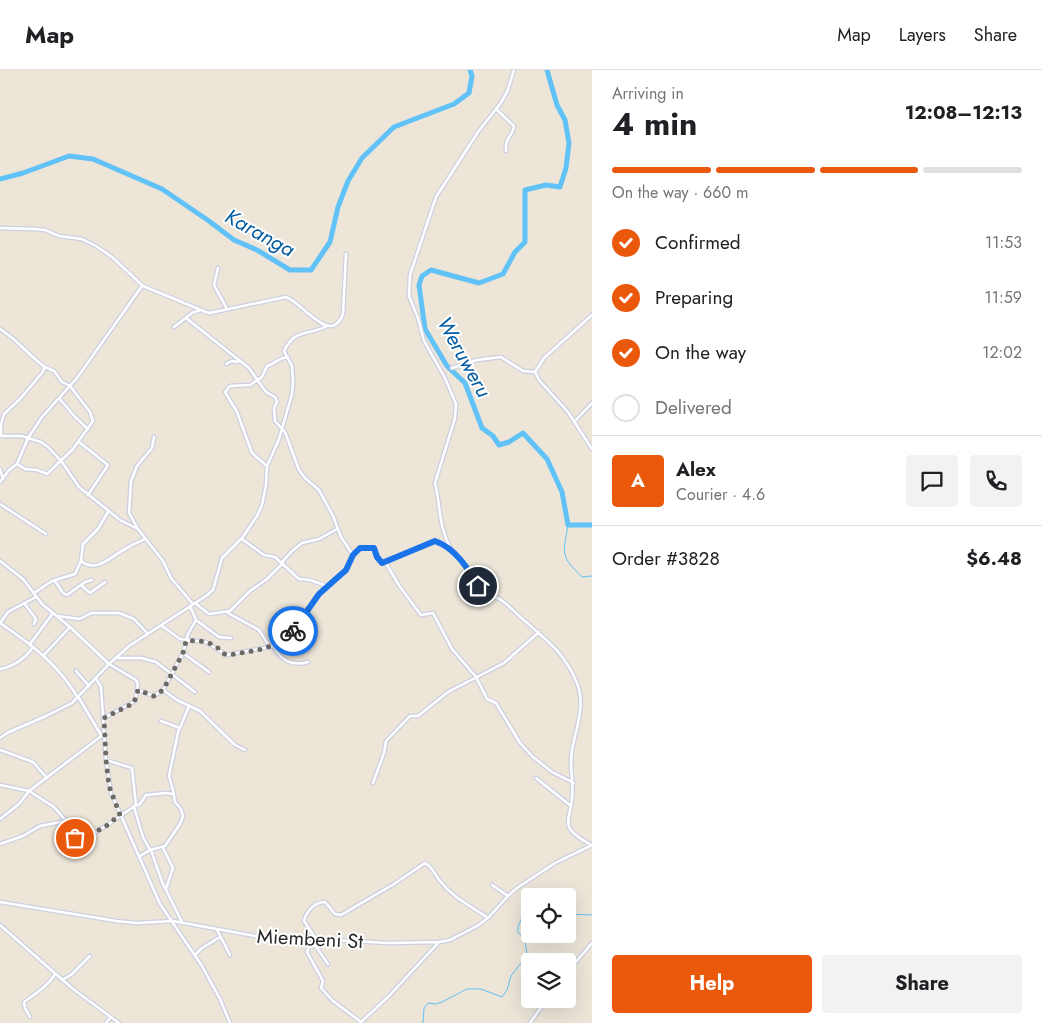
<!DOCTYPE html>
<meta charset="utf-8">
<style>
body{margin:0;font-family:Jost,sans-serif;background:#f2f2f2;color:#202124;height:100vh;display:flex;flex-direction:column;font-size:19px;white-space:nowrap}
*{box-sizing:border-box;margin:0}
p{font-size:16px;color:#757577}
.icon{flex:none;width:28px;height:28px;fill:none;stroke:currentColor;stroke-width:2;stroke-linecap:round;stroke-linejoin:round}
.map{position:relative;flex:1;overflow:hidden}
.details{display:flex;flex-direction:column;background:#fff;width:450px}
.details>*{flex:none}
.fabs{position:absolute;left:521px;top:818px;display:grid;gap:10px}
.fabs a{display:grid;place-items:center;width:55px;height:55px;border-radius:5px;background:#fff;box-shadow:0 5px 20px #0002;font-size:25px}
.pin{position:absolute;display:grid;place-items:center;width:42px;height:42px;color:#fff;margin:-21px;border:2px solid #fff;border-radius:50%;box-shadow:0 1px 5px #0007}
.courier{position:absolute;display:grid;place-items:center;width:50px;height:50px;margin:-25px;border:4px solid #1a73e8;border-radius:50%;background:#fff;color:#222;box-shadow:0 1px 6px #0007}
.overview em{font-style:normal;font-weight:700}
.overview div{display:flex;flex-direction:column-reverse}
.overview{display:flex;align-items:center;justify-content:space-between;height:85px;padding:0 20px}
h1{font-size:32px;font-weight:700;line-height:38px}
.bar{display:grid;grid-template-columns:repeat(4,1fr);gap:8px 5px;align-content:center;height:60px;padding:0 20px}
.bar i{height:6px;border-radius:4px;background:#e0e0e0}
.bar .selected{background:#ea580c}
.bar p{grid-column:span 4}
.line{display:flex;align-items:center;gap:12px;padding:0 20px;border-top:1px solid #e0e0e0}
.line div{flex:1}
.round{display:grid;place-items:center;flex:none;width:52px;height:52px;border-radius:5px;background:#f2f2f2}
ol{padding:0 20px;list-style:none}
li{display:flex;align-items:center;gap:15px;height:55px}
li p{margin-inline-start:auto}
li .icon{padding:5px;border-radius:50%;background:#ea580c;color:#fff;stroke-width:4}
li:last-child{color:#757577}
li i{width:28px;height:28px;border:2px solid #e0e0e0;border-radius:50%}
.action{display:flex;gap:10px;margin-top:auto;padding:10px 20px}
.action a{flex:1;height:58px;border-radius:5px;background:#ea580c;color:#fff;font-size:20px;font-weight:700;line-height:58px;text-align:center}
.action a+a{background:#f2f2f2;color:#202124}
header{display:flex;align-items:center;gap:30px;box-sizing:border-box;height:70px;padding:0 25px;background:#fff;border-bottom:1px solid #e0e0e0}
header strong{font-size:24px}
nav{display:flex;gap:28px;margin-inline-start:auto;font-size:18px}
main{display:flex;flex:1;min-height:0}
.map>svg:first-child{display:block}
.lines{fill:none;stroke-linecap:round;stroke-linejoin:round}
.stream{stroke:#61c2f8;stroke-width:1}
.river{stroke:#61c2f8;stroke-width:5}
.street-casing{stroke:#cdcfe3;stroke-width:5}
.street{stroke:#fff;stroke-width:2.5}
.done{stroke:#6d6a66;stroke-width:5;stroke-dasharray:0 9}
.route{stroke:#1a73e8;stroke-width:6}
.labels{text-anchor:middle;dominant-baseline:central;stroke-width:4;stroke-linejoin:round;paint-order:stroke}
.street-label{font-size:20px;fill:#282828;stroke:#fff}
.water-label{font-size:21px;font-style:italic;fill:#035ca2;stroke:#fff}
</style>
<header>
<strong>Map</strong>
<nav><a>Map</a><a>Layers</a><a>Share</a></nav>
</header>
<main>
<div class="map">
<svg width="592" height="953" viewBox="0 0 592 953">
<rect width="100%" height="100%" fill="#ece5d8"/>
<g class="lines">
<!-- stream -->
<path class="stream" d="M568,455c-5,30 -8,30 14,52l10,-1
M568,844l24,1
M423,953l1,-15 4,-5 8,1 6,-2 25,-13h14l21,8 5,-7 4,-14 16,-21 -2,-15 -7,-8v-5l4,-10 8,-3"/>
<!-- river -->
<path class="river" d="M547,0l10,35 8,15 4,23 -3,25 -6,19 -14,-2 -21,5v52l-10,10 -12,22 -24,9 -48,-13 -9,6 -3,9 6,44 22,37 18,17 17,45 11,8 6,9 10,-3 14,-9 24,26 15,33 6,33h24
M0,109l23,-6 46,-17 24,3 69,30 47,32 25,19 23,10 33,20h21l19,-28 8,-35 10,-26 14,-23 32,-31 60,-23 15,-11 3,-17 -2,-6"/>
<!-- street casing -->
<g class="street-casing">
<path id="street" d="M514,0l-7,22 -7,12 -22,28 -42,65 -26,78 -1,21 9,22 6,23 21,37 11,26 -1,14 -20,65c6,24 3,43 16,66 3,6 9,10 12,15 7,8 12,21 21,27 5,4 11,5 17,9 9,6 16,15 25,22 23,20 39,32 51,61 9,22 -1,45 -5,67 -3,16 2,33 0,49 0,8 -7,23 -2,30 4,6 14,12 21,16
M497,40l17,16c-1,11 -9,10 -8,25
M0,158l34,1 11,1 14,6 23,3 14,7 16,11 31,29 63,26 4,1 76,-16c16,5 45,50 57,17l3,-60
M218,198l-4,17 13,24
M592,245l-48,43 -9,14 4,8 29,32 24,37
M186,248l63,50 17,24 9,5 2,5 -3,6 1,13 10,11 14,38 6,8 14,12 14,26 8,21 12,18
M174,257l18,-14 8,-3
M0,259c17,10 29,27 45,38l-3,6 -22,26 -16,15 -3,10v12
M226,294l6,-3 6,1
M452,298l25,-8 24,-3 22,14 12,1
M59,328l16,19 13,12
M574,352l18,-19
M0,366h22l19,6 7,5 14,15 17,25 41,33 18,9 25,32 8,17 22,26
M79,372l29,23 -20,30
M17,394l8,5 12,1 10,4 26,-25 20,-28 -3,-9 -20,-26 -8,-4 -8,-11 -9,-4
M267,396l-15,-13 -15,-41 -12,-20 5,-6 20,-1 12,-8 5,-11c8,-2 11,-8 21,-9
M0,399l3,10
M0,412l9,-12 8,-6 11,-26 14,-21 35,-39 65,-92
M0,434l46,30
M137,457l-8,-14 2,-32 6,-15 15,-18 2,-11
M242,469l22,16 11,2 24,22 11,1 17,6 19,-16 7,-15 6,-6 15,-1 5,12 8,5 13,22 21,28 12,-2 19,36 24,28 11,22 9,4 24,40 13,14 19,15 22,11
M0,491l23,18 19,25 28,23 39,37 27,16 2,5 -3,16 -31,17
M81,491c16,13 31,-6 46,-13 5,-4 12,-6 18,-9
M282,492l10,-11 10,-8 17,-4 18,-10
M383,493l51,-22 17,9
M55,511l8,12 4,2 18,-13 7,-2
M81,515l9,8 15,-11
M34,523l18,-12 23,-7 6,-13 2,-17 15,-15 10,-17
M24,533l12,16 -2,5
M195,533l14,11 21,-3 20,-20 17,-12 16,-16
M228,543l31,17 11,17
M57,546l23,3 11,-6h28l15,6 14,15
M196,550l23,17 12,1
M0,553c31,21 59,42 78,75
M0,553l8,-11 28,-15
M162,556l18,13 26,3 20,13 44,-8 15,-8 8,-8 26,-37 8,-8
M30,574l23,-31
M273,576c8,14 18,21 35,16
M183,583l26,19
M43,586l27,-29
M118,588h23l15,4 39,30
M0,599c13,-2 26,-11 33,-22
M76,601l13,15
M96,609l5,8 5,73 5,33 49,111 42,62 18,33 10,24
M138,620l16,6 9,-6 20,-37 5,-19 8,-14 -6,-14
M163,620l14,10 23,11 35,34 10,5
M79,628l22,37
M161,651l19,7 9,-22
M0,668l7,-5 39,-17 26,-13 37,-39 20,-18 77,-50 7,-6 9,-32 20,-20 15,-22 5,-11 4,-20 1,-19 12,-27 13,-45 1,-12 -1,-16 -8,-15c11,-23 24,-15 43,-25
M0,680l33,12 14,16
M536,708l35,28
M373,713l11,-30 2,-12 24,-25h8l30,-24 56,-29 35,-31
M0,715l29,6 25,16 12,14 9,17 7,2 24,-14 30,-21 -4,-37 -26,-8
M135,736l5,-2 6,-9 20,-2 7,1
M134,737l9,30 7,13
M0,749l19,-15 10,-13 75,-57
M0,774l23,-8 17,-10 26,-5
M163,778l10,20 -7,21
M151,780l11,32 20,40
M140,786l10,-6 15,-4 15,-22 3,-8 -2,-7 -6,-7 -2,-12 -4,-14 10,-48
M492,815l16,11
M0,832l116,19 21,2 36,-2 82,15 134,7 50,-1 11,-2 27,-14 11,-8 20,-22 9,-8 38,-25 37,-18
M0,855l73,64 46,34
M217,860l13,25
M313,869l2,6 13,19
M316,869l-12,-18c2,-9 10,-19 21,-19l10,12 6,1 53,-31 31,-21c7,3 10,12 15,18 13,17 31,25 48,37
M315,875l-6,2 -2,5 16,29 -2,7 12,13 28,21
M195,885l7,-7 18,-11
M568,901l24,-28
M62,910l9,-5 19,-19
M30,947l-5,-9 -1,-6c11,-8 24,-16 31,-28
M106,953l5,-6
M360,953l29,-27 50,-54
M530,953l17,-24"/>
</g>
<!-- street -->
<use href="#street" class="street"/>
</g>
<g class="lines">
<!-- done -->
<path class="done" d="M75,768l7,2 24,-14 14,-11 -11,-29 -3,-26 -2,-42 30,-15 4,-13 16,6 9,-6 20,-37 3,-12c12,-1 23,0 32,7 4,4 4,6 10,7 23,-4 48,-5 65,-24"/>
<!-- route -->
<path class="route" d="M293,561l26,-37 27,-24 7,-15 7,-7h14l3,9 5,6 53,-22c20,7 33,27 43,45"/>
</g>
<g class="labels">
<!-- street labels -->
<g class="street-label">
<text transform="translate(310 869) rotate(3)">Miembeni St</text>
</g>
<!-- water labels -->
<g class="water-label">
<text transform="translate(260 163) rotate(29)">Karanga</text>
<text transform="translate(464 287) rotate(61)">Weruweru</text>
</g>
</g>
</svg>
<div class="fabs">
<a><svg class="icon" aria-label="locate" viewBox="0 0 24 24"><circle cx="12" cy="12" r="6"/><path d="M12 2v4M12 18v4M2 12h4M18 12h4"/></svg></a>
<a><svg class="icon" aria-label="layers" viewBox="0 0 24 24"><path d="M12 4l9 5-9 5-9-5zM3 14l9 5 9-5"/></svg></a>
</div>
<div class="pin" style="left:75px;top:768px;background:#ea580c"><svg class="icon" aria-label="bag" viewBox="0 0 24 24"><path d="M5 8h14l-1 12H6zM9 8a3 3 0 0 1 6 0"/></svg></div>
<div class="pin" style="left:478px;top:516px;background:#1f2937"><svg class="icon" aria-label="home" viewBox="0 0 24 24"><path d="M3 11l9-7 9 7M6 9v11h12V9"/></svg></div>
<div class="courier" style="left:293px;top:561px"><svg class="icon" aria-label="bike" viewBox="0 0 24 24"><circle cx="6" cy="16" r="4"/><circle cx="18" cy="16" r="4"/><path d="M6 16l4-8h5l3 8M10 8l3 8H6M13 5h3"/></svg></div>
</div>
<section class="details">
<div class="overview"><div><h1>4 min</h1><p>Arriving in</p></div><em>12:08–12:13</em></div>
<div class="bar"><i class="selected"></i><i class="selected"></i><i class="selected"></i><i></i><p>On the way · 660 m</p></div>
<ol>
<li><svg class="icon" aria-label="check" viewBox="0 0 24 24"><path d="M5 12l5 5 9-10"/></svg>Confirmed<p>11:53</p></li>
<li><svg class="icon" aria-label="check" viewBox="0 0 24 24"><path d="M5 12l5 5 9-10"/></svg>Preparing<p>11:59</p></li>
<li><svg class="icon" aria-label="check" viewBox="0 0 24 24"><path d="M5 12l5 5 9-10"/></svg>On the way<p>12:02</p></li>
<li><i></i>Delivered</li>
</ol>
<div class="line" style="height:90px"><b class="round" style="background:#ea580c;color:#fff">A</b><div><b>Alex</b><p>Courier · 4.6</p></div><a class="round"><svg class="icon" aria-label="chat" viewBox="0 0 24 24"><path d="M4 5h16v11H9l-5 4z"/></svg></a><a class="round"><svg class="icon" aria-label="phone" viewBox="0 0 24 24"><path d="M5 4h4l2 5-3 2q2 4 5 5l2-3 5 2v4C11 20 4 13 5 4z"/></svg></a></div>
<div class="line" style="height:65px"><div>Order #3828</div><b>$6.48</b></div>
<div class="action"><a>Help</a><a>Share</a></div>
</section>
</main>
